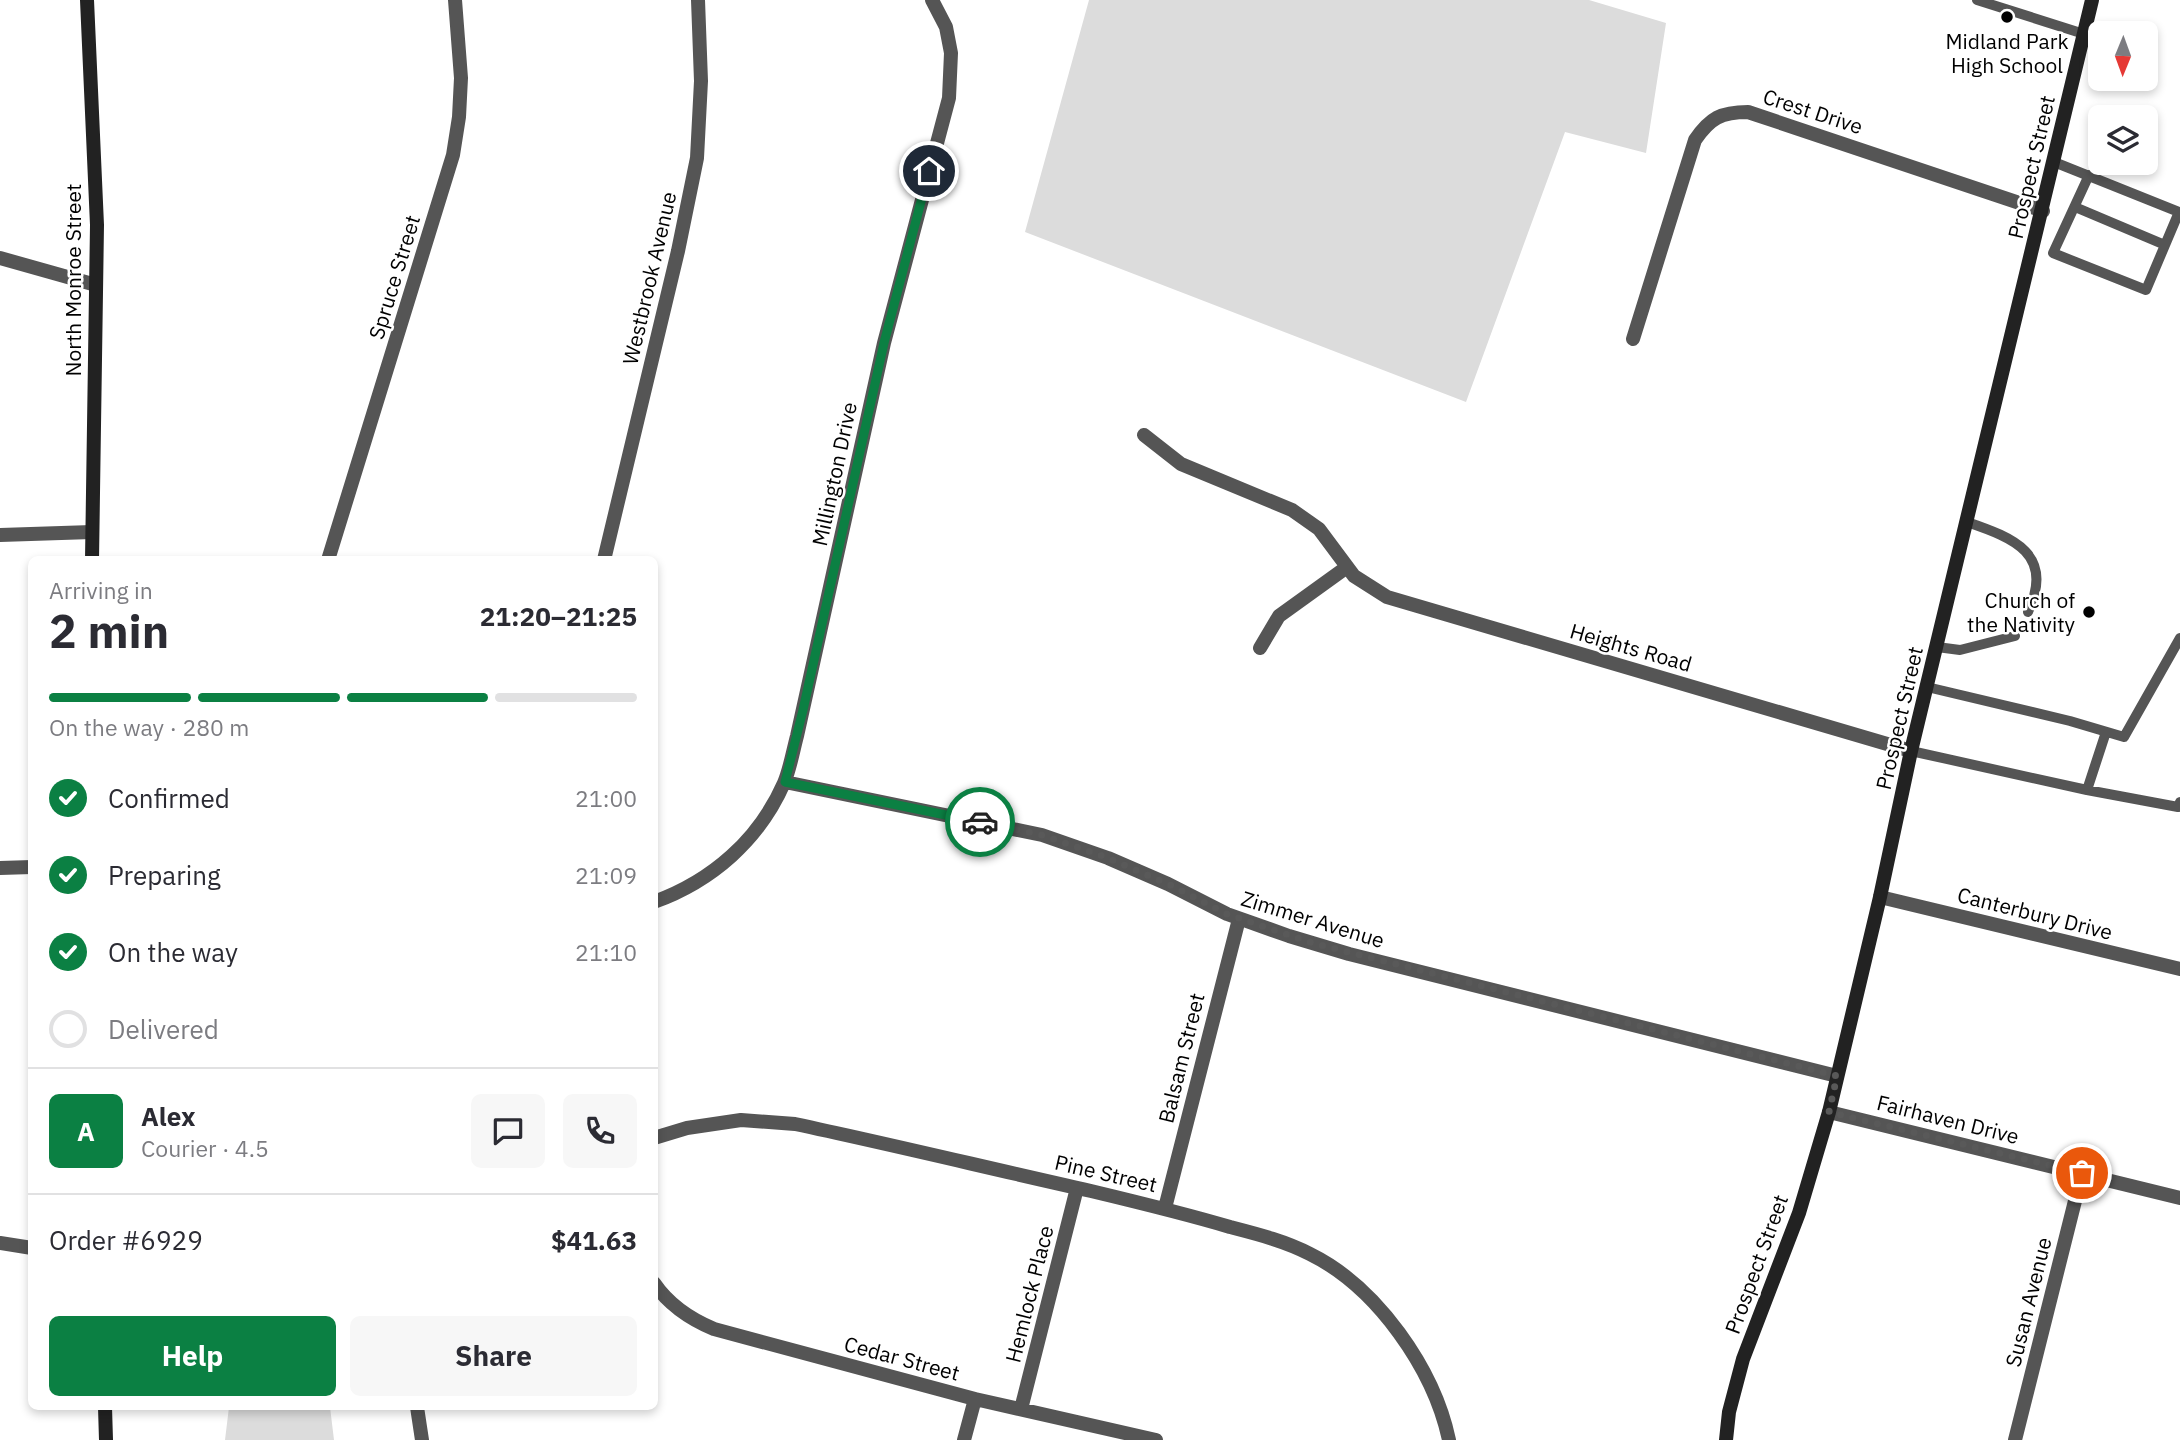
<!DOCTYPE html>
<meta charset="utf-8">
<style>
body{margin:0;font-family:"IBM Plex Sans",sans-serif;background:#f7f7f7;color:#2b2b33;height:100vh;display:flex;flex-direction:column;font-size:26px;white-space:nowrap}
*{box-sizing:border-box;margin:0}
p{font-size:23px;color:#7c7c81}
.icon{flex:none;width:38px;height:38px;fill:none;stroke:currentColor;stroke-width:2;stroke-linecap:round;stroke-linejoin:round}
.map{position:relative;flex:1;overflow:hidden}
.details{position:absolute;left:28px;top:556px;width:630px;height:854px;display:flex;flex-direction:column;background:#fff;border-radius:10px;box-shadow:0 4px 10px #0003}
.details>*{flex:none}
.needle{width:46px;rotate:181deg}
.fabs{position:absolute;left:2088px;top:21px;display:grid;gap:14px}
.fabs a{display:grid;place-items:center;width:70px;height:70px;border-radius:10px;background:#fff;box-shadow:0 4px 10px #0003;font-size:35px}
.pin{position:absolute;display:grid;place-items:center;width:60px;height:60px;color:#fff;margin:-30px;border:4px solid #fff;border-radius:50%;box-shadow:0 2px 7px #0007}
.courier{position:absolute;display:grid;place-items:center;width:70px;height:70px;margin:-35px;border:5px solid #0b8043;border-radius:50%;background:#fff;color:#222;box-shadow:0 2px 9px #0007}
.summary em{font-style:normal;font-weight:700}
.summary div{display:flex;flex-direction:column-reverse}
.summary{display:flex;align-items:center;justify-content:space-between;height:119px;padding:0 21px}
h1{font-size:46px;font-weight:700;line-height:52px}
.bar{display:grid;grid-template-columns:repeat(4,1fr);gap:10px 7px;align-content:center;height:84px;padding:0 21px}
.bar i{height:9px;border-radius:5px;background:#e1e1e2}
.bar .active{background:#0b8043}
.bar p{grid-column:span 4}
.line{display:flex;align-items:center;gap:18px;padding:0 21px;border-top:2px solid #e1e1e2}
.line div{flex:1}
.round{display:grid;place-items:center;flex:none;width:74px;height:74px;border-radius:10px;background:#f7f7f7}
ol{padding:0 21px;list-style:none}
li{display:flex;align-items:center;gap:21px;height:77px}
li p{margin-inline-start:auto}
li .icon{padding:7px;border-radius:50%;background:#0b8043;color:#fff;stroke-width:4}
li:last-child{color:#7c7c81}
li i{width:38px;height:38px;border:4px solid #e1e1e2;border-radius:50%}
.action{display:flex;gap:14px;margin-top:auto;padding:14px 21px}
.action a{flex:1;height:80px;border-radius:10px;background:#0b8043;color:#fff;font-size:28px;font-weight:700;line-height:80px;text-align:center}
.action a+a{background:#f7f7f7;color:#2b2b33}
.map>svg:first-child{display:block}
.green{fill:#dcdcdc}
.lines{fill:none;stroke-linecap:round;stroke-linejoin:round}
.lane{stroke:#555;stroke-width:10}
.street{stroke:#555;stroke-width:14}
.secondary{stroke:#222;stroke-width:14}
.done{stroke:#595959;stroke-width:7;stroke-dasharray:0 12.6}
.route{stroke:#0b8043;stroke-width:9}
.poi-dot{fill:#000;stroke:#fff;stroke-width:2.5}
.labels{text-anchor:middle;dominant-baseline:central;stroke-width:5;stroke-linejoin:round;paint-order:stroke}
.poi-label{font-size:21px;fill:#000;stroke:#fff}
.street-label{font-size:21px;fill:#000;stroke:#fff}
</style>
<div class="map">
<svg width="2180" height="1440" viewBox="0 0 2180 1440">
<rect width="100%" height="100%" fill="#fff"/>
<!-- green -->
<path class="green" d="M1089,0h500l77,23 -20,130 -81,-21 -99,270 -441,-170z
M229,1407h101l4,33h-109z"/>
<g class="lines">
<!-- lane -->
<path class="lane" d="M1977,0l107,34
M2054,162l125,50 -33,78 -93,-37 36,-78
M2075,207l90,38
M1967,522c47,16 88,32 61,90
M1937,647l23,3 55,-14
M1927,687l143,34 54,16 56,-99
M1911,751l176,39 91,17 2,-5
M2087,790l19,-58"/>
<!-- street -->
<path class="street" d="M0,258l96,27
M1633,339l62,-199c15,-22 26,-28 53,-28l295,99
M1144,435l37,29 111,46 27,19 35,47 33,21 524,154
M0,535l92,-3
M328,560l125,-405 6,-38 2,-39 -6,-78
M604,560l74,-309 19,-93 4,-77 -3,-81
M1260,648l19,-32 68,-49
M785,782l257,53 66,23 60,26 59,30 62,22 60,18 488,122
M0,868l32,-1
M1880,897l300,72
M654,902c58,-21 105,-62 130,-119 6,-14 9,-32 13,-47l87,-393 65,-245 2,-45 -5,-26 -14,-27
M1829,1112l351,86
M654,1138l33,-10 54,-8 54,4c99,21 197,45 296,67 46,11 92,22 139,36 27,7 55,14 80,27 67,33 124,115 139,186
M1165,1208l74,-289
M0,1243l32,5
M654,1283c15,22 36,36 60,46l261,70 181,41
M417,1407l5,33
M1021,1409l56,-221
M964,1440l11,-41
M2015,1440l67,-267"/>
<!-- secondary -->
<path class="secondary" d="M87,0l10,225 -5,335
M105,1407l1,33
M1726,1440l3,-28 14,-53 56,-146 30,-101 51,-215 31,-146 181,-751"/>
</g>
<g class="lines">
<!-- done -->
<path class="done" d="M980,822l62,13 66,23 60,26 59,30 82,28 528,134 -8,36 253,61"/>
<!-- route -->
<path class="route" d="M929,171l-45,172 -81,367 -18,72 195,40"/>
</g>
<!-- markers -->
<g class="poi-dot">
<circle cx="2007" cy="17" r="7"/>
<circle cx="2089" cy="612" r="7"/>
</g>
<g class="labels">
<!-- poi labels -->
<g class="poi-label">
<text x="2007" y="41">Midland Park<tspan x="2007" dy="24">High School</tspan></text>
<text x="2075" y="600" text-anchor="end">Church of<tspan x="2075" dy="24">the Nativity</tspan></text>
</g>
<!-- street labels -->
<g class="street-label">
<text transform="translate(1813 111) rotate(18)">Crest Drive</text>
<text transform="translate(2031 167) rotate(-77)">Prospect Street</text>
<text transform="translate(394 277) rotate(-73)">Spruce Street</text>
<text transform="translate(649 278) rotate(-77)">Westbrook Avenue</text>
<text transform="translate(73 280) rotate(-90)">North Monroe Street</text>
<text transform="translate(834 474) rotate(-78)">Millington Drive</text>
<text transform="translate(1631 647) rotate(16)">Heights Road</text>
<text transform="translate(1899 718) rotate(-77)">Prospect Street</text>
<text transform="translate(2035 913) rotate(14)">Canterbury Drive</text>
<text transform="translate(1313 919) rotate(17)">Zimmer Avenue</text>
<text transform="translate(1181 1058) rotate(-76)">Balsam Street</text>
<text transform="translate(1948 1119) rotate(14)">Fairhaven Drive</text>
<text transform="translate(1106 1173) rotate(13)">Pine Street</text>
<text transform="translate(1756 1264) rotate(-70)">Prospect Street</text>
<text transform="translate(1029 1294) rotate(-76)">Hemlock Place</text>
<text transform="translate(2028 1302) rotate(-76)">Susan Avenue</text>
<text transform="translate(902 1358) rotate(15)">Cedar Street</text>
</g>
</g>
</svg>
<div class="fabs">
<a><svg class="needle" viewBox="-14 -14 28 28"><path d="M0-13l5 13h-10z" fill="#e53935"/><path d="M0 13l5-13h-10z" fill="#7c7c81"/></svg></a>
<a><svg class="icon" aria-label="layers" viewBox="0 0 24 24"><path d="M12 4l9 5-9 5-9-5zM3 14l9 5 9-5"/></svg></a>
</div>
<div class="pin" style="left:2082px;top:1173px;background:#ea580c"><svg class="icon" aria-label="bag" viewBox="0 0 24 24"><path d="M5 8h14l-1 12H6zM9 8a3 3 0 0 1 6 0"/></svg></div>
<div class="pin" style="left:929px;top:171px;background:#1f2937"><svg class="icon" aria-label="home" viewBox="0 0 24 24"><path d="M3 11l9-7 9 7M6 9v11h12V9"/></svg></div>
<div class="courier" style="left:980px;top:822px"><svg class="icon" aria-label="car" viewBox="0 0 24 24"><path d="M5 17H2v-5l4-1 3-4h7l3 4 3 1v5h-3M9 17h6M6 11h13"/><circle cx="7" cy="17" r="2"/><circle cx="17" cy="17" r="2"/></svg></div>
<section class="details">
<div class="summary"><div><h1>2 min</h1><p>Arriving in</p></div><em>21:20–21:25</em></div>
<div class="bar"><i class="active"></i><i class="active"></i><i class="active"></i><i></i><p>On the way · 280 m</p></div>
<ol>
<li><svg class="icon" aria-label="check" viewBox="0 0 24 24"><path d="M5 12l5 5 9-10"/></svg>Confirmed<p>21:00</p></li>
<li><svg class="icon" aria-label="check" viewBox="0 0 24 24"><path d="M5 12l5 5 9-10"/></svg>Preparing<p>21:09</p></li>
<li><svg class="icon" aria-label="check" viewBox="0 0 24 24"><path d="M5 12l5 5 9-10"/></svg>On the way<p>21:10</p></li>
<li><i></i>Delivered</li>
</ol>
<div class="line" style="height:126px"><b class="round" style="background:#0b8043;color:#fff">A</b><div><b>Alex</b><p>Courier · 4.5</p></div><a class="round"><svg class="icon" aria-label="chat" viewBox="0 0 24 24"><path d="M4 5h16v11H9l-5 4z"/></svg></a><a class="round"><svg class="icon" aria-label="phone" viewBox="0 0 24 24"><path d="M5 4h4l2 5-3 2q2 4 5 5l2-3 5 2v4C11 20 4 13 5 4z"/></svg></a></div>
<div class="line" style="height:91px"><div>Order #6929</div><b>$41.63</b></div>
<div class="action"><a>Help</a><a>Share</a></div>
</section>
</div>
